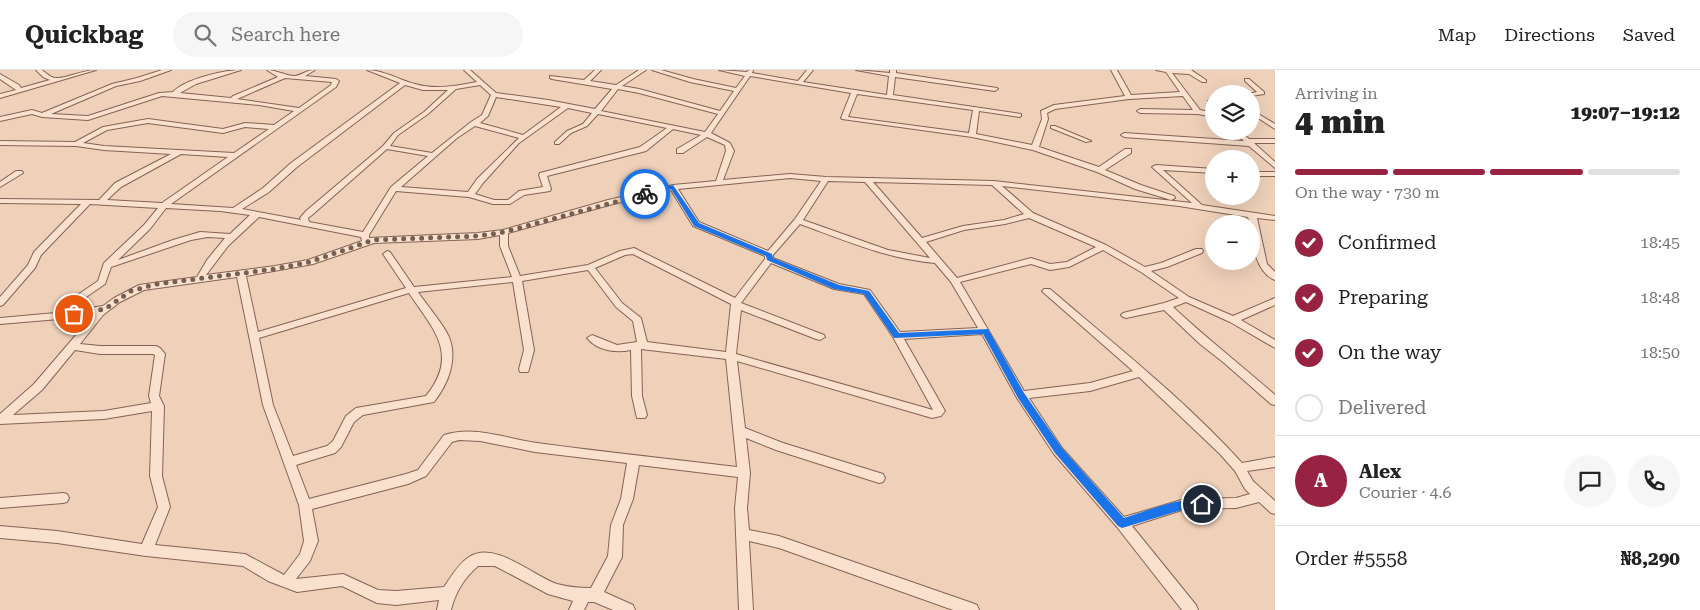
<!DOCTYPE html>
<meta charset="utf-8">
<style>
body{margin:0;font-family:"Roboto Serif",serif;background:#f6f6f6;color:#222;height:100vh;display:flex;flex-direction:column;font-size:19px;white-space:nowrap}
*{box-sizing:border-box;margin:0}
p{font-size:16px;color:#767676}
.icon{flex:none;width:28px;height:28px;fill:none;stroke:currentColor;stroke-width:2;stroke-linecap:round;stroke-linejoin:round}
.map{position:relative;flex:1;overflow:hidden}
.drawer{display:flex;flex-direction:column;background:#fff;width:425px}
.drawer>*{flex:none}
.fabs{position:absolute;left:1205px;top:15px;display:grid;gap:10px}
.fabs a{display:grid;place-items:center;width:55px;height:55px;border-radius:50%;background:#fff;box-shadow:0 5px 20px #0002;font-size:25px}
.pin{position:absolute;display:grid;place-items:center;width:42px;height:42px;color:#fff;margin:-21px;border:2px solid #fff;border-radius:50%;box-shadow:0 1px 5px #0007}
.courier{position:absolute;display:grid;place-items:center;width:50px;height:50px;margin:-25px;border:4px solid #1a73e8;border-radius:50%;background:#fff;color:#222;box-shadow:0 1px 6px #0007}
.head em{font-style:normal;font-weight:800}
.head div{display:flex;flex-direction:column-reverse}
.head{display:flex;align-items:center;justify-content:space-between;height:85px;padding:0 20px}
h1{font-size:32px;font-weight:800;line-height:38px}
.bar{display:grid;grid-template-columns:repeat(4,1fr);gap:8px 5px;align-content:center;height:60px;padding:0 20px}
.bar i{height:6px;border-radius:4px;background:#e0e0e0}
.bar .selected{background:#972241}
.bar p{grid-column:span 4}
.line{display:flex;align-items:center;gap:12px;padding:0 20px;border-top:1px solid #e0e0e0}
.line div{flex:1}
.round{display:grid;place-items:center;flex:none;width:52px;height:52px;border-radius:26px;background:#f6f6f6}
ol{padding:0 20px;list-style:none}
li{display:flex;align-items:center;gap:15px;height:55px}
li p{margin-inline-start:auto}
li .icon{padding:5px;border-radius:50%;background:#972241;color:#fff;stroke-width:4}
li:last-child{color:#767676}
li i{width:28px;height:28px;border:2px solid #e0e0e0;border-radius:50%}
header{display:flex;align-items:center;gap:30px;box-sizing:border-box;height:70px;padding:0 25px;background:#fff;border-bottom:1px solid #e0e0e0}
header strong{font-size:24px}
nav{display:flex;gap:28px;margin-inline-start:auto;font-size:18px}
.search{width:350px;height:45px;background:#f6f6f6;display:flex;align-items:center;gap:12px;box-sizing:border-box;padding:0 18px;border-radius:28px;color:#767676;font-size:19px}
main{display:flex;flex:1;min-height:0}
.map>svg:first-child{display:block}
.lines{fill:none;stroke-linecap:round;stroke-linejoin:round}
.minor-casing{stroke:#866254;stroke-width:2}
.minor{fill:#fae1cd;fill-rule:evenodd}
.route{fill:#1a73e8}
.done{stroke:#755e52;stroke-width:5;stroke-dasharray:0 9}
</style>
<header>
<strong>Quickbag</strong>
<div class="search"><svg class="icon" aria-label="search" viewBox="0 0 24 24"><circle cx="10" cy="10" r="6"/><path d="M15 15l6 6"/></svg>Search here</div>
<nav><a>Map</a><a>Directions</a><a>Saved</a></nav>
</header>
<main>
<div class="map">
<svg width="1275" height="540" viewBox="0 0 1275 540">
<rect width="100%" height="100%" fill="#efd1ba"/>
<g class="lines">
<!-- minor casing -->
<g class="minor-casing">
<path id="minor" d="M36,0h6c4,3 9,8 14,8 9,1 27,-8 40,-8l-96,28v-4l16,-4 -16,-11v-5l19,11 2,3 29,-8 -7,-3z
M162,0h9l-31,11 -24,5 -65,28 37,2 71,-23 14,-1c12,-13 51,-22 68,-22l-45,14 -16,9 51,5 2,-2 45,-19 -11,-7c10,0 18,6 28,6 7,-1 11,-6 20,-6l-10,6 31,3 3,2 -3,6 -165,117 62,4 30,-20 28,-25 109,-80 -33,-13c17,0 32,10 48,14 20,6 41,2 62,-2l-13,-12h6l26,23 52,7 47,9 17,-20 -60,-10 -2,-1v-2l34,4 11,-10h6l-11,11 26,4 23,-15h7l-24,16 17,3 81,22 14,-20 -44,-9 -38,-12h9l32,9 43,9 9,-12 -26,-6 28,2 2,-2h4l-1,3 46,8 9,-11h6l-10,12 84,13 2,-19 -33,-6 34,3v-3h6v3l101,15 1,1 -3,2 -100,-14 -2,18 128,19v2l-2,1 -40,-6 -3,23 56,11 10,-26 -1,-8 13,-6 71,-9 -14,-26h6l14,25 49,-3 -14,-20 -10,-2h35l15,10v2h-4l-13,-8 -17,-1 28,37 14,3v4l-16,-3 -58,-1 -3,-2 3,-2 53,1 -10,-14 -54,3 -74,10 -8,4 1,6 -9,28 60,20 26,-18h6v4l-26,17 36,15 33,11 1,2 -4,2 -36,-11 -38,-17 -64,-22 -61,-13 -130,-18 -1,-1 10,-25 -101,-17 -39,57 19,10 4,8 -11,29 67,-6 36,3 168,4 198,22 -40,-36 4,-2 58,4v4l-51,-3 39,35 73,11v4l-18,-2 10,46 8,8v8c-19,-7 -24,-38 -24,-56h-1l-2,-7 -69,-11 -177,-20 31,27 73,32 39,22 16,-4 35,-14h6l1,2 -1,2 -35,14 -16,4 38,26 44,19 42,-18v7l-34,15 34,20v8l-45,-26 -44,-20 -13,5c33,31 68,58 102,88v10l-4,-1 -48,-42 -23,-18 -36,-34 -38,8 -3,-1 -2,-2 2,-2 41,-10 15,-5 -38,-26 -38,-22 -34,17 -19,3 -19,-6 -71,18 64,109 66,-8 43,-12 -89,-78 -2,-2 2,-2h6c65,56 134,110 192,174l33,-6v10l-28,4 6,10 22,20v13l-4,-1 -12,-11 -23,6 -51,1 -53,17 64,79 2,5h-16l-65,-83 -63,-73 -37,-56 -35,-64 -78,5 41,72 -4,5 -9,2 -195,-57 8,67 38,15 100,31 2,4 -2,4 -4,1 -103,-33 -30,-12 4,35 -3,35 2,22 30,6 193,67 5,2 2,5h-26l-174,-62 -30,-7 4,69h-14l-4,-102 3,-31 -99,-12 -6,34 -10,26 -1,32 -18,35 29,13 2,5h-22l-19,-8h-6l-4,8h-15l4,-9 -25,-7 -53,-28h-17c-14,12 -23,27 -27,44h-14l2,-10 -43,5 -19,-2 -35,-17 -45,6 -29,-11 -25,-15 -97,-10 -89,-13 -57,-5v-12l57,5 85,13 16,-37 -8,-31 2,-65 -48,8 -104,5v-10l34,-30 60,-70 -35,5 -59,5v-6l56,-5 14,-13 28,-19 6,-18 40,-38 14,-17 -68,-4 -49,51 -6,13 -32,37 -3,1v-9l28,-32 6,-13 47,-48 -81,-1v-4l99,1 16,-17 56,-29 -67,-4 -28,-4 -76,-1v-4l75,1 28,-15 45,-8 75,10 22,-6 29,2 20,-14 -35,-6 -97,-9 -74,24 -46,-3 -10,-3 -32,7v-4l32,-7 10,3 70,-29 25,-6zM285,8l47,4 -1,3 -32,23 -62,-9zM405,15l18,5h25l-24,22 -30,21 -11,13 -77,65 -6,7 1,2 -59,-11 27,-17 28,-25zM480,15l11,10 -9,20 -11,7 -39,31 -42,-7 8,-11 30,-21 28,-25zM618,19l21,4 79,21 -13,18 -104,-21zM857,24l116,16 -4,23 -121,-16zM496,27l65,10 -38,28 -43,-12 8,-7zM568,38l24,5 -9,11 -16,7 -12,11v2h4l12,-11 16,-7 11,-12 69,14 -27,19 -100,26 -1,2 4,12 -24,4 -11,9h-14l-19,-6 8,-11 36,-40zM148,53l75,10 22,-6 24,2 -35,24 -130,-7 -21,-3 24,-13zM475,56l44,12 -42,41 -9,13 -67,-5 56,-49zM673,59l28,6 -24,14v4h6l24,-16 18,8 1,6 -10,30 -43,4 -65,15 -105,30 -25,3 -109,5v-3l27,-44 73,6 24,7h17l14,-9 26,-4 1,-2 -4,-13 99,-25zM387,79l41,7 -37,31 -28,45 -54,-10 -1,-4 4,-3zM181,84l47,3 -66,46 -55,-3 14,-13zM790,108l31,3 -26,38 -27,32 -69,-29 -21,-33zM828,111l37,1 65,76 -42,-8 -85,-30zM873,112l119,3 32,29 -20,6 -41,6 -41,12zM671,120l22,36 72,30v3l-30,39 -101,-50 -14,3 -32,14 -68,11 -12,-30v-13l105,-29zM166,138l54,3 30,4 -20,19 -30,-2 -27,8 -55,20 32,-31zM259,147l102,20 1,4 -54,19 -33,6 -69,9 22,-29zM1029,148l67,29 -29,15 -17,2 -19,-6 -74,20 -31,-36 38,-12 41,-6zM800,154c44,16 87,35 135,39l16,19 27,46 -78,4 -30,-42 -31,-6 -66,-26v-3zM500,165v11l12,31 -98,10 -24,-35 -3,-1 -4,3 23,34 -148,44 -12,-56 67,-12 61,-21 104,-4zM208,167l17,1 -18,22 -10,17 -58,8 -25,13 -11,8 -34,5 7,-7 29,-20 6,-17 80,-27zM633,184l98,50 -5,48 -79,-10 -6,-24 -19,-15 -27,-35 30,-13zM771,193l63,26 30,5 29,43 40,73 -197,-56 5,-44 75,29 4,1 5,-3 -1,-2 -83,-32zM588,200l28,37 17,14 4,21 -20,3 -25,-10 -5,3c11,13 29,15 44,12l1,46 5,22h8l2,-3 -5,-19 -1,-47 85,10 11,108c-66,-8 -133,-15 -200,-24 -30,-4 -62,-18 -93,-8l-26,35 -12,4 -97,25 -13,-34 39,-12 6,-6 13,-25 9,-7 71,-13c14,-18 24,-42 15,-65 -5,-12 -23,-33 -31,-45l95,-10 11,68 -5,19 1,3h8l1,-3 5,-19 -12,-69zM237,207l26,128 36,100 5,36 -4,13 -16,21 -39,-21 -90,-9 15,-38 -8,-31 2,-70 -5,-10 6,-42 -5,-6 -4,-2h-56l-20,-2 23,-29 17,-13 24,-12zM409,223c24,36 51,61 17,103l-70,12 -10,8 -13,25 -6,5 -34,10 -20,-51 -14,-67zM75,280l25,4h53l2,1 -6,41 2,7 -47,8 -91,4 29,-25zM1139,307l81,77 15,17 10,18 5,5 -14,4 -51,1 -61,18 -62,-69 -33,-50 61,-7zM459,370l21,1 55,11 92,11 -6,36 -10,26 -3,31 -17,32c-12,0 -22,-1 -34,-4 -24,-8 -62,-44 -88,-27 -11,7 -18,20 -25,30l-48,4 -18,-1 -35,-16 -47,5 14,-18 8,-20 -6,-32 96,-25 18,-8 26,-34z
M1245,9h4l15,13v2l-13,2v-2h-3l9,-2 -12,-11z
M1214,25v14l-2,-1 -4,-7z
M1260,45l15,9v5l-17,-11 -1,-1z
M1051,56h4l36,15 -5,1 -35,-14z
M1233,61h7l9,8h26v4h-21l21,19v6l-26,-22 -125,-9 -3,-2 3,-2 120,8z
M16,101h6l1,2 -23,14v-5z
M1251,102h24v4h-24z
M63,423l4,1 2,4 -2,4 -4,1 -63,5v-10z"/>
</g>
<!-- minor -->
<use href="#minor" class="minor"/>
</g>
<!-- route -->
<path class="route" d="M673,115l26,38 73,31 1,4 66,27 30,6 30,42 89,-4 36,64 38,55 62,70c20,-6 62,-24 82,-17v6l-21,2 -63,19 -4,-2 -63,-73 -37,-55 -35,-64 -89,4 -30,-44 -30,-5 -67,-29 -1,-4 -72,-30 -23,-37 -26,7 -4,-2z"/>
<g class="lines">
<!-- done -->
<path class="done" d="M74,244l31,-5 26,-18 26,-7 118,-15 35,-7 63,-22 105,-4 26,-4 141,-38"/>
</g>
</svg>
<div class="fabs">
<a><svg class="icon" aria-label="layers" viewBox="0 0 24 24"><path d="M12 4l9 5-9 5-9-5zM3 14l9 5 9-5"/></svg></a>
<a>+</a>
<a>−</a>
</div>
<div class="pin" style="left:74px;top:244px;background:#ea580c"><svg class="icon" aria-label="bag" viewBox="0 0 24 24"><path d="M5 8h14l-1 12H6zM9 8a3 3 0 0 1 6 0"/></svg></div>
<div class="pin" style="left:1202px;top:434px;background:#1f2937"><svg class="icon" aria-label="home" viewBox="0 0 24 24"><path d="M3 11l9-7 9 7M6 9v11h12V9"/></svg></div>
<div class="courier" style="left:645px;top:124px"><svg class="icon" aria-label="bike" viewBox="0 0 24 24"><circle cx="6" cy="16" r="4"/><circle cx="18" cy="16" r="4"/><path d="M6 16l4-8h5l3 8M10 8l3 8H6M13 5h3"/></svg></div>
</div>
<section class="drawer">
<div class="head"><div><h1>4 min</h1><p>Arriving in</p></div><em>19:07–19:12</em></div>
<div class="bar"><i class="selected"></i><i class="selected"></i><i class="selected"></i><i></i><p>On the way · 730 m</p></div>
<ol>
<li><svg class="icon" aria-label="check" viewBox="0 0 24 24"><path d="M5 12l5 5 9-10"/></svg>Confirmed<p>18:45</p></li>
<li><svg class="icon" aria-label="check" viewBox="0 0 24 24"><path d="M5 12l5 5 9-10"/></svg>Preparing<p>18:48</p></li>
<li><svg class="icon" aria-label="check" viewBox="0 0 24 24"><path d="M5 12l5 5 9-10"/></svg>On the way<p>18:50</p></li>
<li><i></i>Delivered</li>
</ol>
<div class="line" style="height:90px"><b class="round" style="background:#972241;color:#fff">A</b><div><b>Alex</b><p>Courier · 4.6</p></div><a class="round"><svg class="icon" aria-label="chat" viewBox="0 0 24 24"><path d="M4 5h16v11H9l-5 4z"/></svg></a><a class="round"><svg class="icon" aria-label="phone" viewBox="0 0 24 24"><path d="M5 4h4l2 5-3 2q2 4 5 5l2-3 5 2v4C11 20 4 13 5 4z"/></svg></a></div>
<div class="line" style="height:65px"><div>Order #5558</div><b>₦8,290</b></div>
</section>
</main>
